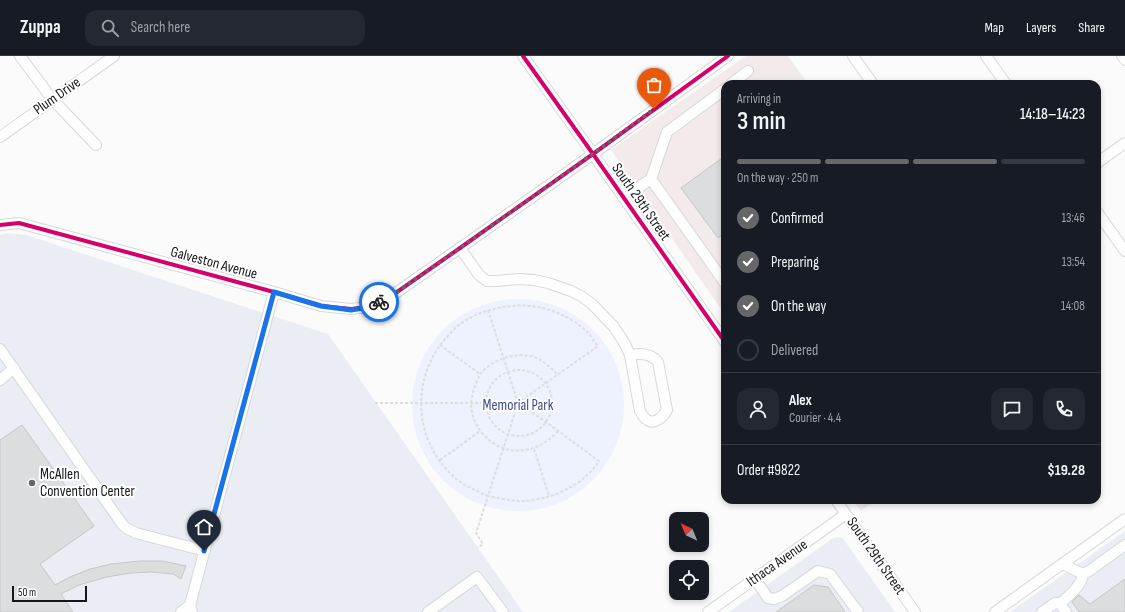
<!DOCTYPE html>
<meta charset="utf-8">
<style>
body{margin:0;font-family:"Sofia Sans Condensed",sans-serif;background:#242831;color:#f1f3f6;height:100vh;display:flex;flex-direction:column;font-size:15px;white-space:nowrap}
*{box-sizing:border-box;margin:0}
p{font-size:13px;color:#9ea1a6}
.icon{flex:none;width:22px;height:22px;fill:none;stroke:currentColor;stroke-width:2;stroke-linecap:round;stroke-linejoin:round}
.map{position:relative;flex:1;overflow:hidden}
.side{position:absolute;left:721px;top:24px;width:380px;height:424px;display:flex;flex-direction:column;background:#171b24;border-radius:12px;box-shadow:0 2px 6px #0003}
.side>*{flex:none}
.needle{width:26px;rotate:316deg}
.controls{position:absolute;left:669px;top:456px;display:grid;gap:8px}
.controls a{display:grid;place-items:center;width:40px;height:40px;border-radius:8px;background:#171b24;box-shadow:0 2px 6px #0003;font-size:20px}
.scale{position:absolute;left:12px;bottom:10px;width:75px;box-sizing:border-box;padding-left:4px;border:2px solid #16171a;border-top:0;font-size:11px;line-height:14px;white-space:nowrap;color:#16171a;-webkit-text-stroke:3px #fff;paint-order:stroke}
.pin{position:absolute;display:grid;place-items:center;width:34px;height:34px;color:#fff;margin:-41px -17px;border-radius:50% 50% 50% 0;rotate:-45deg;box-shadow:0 0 4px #0007}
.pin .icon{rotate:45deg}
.courier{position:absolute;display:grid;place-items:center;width:40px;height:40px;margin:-20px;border:3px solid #1a73e8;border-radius:50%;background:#fff;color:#222;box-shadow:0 1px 5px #0007}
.head em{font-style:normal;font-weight:600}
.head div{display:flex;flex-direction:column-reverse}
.head{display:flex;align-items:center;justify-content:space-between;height:68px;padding:0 16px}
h1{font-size:26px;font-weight:600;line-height:30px}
.bar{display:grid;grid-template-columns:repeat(4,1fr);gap:6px 4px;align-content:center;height:48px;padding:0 16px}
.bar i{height:5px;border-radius:3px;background:#363941}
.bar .active{background:#666769}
.bar p{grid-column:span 4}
.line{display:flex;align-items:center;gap:10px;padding:0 16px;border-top:1px solid #363941}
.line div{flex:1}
.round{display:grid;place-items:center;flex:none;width:42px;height:42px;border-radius:12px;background:#242831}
ol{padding:0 16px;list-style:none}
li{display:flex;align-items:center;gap:12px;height:44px}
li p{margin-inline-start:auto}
li .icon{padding:4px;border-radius:50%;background:#666769;color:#fff;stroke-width:4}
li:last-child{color:#9ea1a6}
li i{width:22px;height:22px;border:2px solid #363941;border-radius:50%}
header{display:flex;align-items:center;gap:24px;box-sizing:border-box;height:56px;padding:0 20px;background:#171b24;border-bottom:1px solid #363941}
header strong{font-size:19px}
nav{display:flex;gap:22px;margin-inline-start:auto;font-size:14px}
.search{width:280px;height:36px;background:#242831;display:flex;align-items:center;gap:10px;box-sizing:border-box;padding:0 14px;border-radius:12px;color:#9ea1a6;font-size:15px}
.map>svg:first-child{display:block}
.built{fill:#eaedf4}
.industrial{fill:#f3eaeb}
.green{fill:#eef1fe}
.building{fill:#dcdddf;stroke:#c5c6c8}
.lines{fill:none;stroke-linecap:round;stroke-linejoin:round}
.minor-casing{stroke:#d7d8da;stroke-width:12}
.path{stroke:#ddddde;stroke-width:2;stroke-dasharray:3 2;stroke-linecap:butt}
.minor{stroke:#fefeff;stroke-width:10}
.cycleway-casing{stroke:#fff;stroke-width:6}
.cycleway{stroke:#d6006c;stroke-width:4}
.done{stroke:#666769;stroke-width:4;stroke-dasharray:0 7.2}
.route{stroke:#1a73e8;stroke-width:5}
.poi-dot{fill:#666769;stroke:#fff;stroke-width:1.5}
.labels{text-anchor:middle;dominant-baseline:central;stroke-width:4;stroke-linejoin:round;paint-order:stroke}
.street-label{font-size:15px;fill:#16171a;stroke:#fff}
.park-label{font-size:15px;fill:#3d4a8b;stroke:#fff}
.poi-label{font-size:15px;fill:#16171a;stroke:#fff;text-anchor:start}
</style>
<header>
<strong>Zuppa</strong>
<div class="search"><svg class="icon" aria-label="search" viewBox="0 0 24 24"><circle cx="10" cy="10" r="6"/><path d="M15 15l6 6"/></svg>Search here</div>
<nav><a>Map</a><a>Layers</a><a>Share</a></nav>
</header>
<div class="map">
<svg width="1125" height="556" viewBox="0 0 1125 556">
<rect width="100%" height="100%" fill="#fbfbfc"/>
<!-- built -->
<path class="built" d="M6,177l20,2 302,99 195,278h-523v-377z
M1125,475v81h-115z
M838,481l4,1 2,2 51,72h-166l104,-74z"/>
<!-- industrial -->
<path class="industrial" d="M746,0h42l20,28h-83v231l-114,-165z
M853,444h23l-15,11z"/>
<!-- green -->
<path class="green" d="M412 349a106 106 0 1 1 212 0a106 106 0 1 1-212 0Z"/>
<!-- building -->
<path class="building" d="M725,100v77l-7,5 -37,-50z
M22,369l72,101 -54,38 15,21 15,-8 20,-8 21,-5 29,-3h22l24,5 -5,13 -8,-5 -22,-2 -20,1 -24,4 -28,8 -18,9 12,18h-73v-172z
M1125,523v33h-46l-7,-10 7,-7 11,9z
M814,529l14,2 17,25h-69z"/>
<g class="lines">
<!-- minor casing -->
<g class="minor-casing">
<path id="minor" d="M20,0l32,43 44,46
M523,0l70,98 132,188
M853,0l20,28
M986,0l20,28
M1122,0l3,4
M731,28l17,-13
M0,81l114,-81
M1097,107l28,-20
M651,123l74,104
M623,142l28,-19 16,-47 58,-43
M1097,156l28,39
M0,169l19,-2 255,69 47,14 30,3 18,-2 18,-8 73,-51 133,-94 135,-98
M460,192l19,27 8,6h9l22,-2 16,1 14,3 23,8 10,5 11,8 22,23 11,17 5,11 10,56c2,3 3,6 6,8 8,7 17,-2 21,-9l-9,-48c-7,-9 -18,-9 -28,-7
M0,293l122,175 4,4 10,5 69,18
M0,324l14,-12
M836,444l79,112
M1063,508l20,10 6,-3 36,-26
M755,523l13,19 6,1 8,-3 36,-25 12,3 28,38
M1060,548c9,-9 21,-17 23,-30
M190,549l84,-313
M181,556l9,-7 2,7
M428,556l49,-35 26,35
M708,556l138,-98
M995,556l130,-93
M1042,556l13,-9 5,1 6,8"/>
</g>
<!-- path -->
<path class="path" d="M488,254l30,93 -30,93c-13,-6 -26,-11 -36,-21 -39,-37 -41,-97 -6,-137 3,-3 7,-8 10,-11 17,-13 35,-19 56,-21 26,-3 56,7 75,26 4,4 7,10 11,14l-80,57
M440,289l40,29
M486 347a33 33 0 1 1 66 0a33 33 0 1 1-66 0Z
M375,347h143l28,19 53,39c-16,25 -48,39 -77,40 -11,0 -23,-3 -34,-5l-12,37 7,11 -6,4
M558,375c-13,14 -29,22 -49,19 -9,-2 -19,-8 -25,-15 -14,-15 -16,-33 -8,-51 1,-4 3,-8 5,-11 13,-15 37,-22 56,-15 8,4 15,11 21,17
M534,393l15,47
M440,404l40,-29"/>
<!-- minor -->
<use href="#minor" class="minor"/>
<!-- cycleway casing -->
<g class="cycleway-casing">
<path id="cycleway" d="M523,0l70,98 132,188
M0,169l19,-2 255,69 47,14 30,3 18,-2 18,-8 73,-51 133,-94 135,-98"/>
</g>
<!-- cycleway -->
<use href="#cycleway" class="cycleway"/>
</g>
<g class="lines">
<!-- done -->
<path class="done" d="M379,246l8,-3c90,-63 179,-125 267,-190"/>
<!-- route -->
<path class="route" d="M204,495l70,-259 47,14 30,4 18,-3 10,-5"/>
</g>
<!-- markers -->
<circle class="poi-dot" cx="32" cy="427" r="4"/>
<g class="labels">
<!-- street labels -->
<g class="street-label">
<text transform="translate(57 40) rotate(-35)">Plum Drive</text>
<text transform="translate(641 146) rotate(55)">South 29th Street</text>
<text transform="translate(214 207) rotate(15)">Galveston Avenue</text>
<text transform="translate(876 500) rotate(55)">South 29th Street</text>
<text transform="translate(777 507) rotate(-35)">Ithaca Avenue</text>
</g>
<!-- park labels -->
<g class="park-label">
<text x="518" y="349">Memorial Park</text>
</g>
<!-- poi labels -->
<g class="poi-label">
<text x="40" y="418">McAllen<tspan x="40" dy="17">Convention Center</tspan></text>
</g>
</g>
</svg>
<div class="controls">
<a><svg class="needle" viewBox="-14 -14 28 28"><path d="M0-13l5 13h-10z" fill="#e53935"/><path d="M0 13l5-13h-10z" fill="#9ea1a6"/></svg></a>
<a><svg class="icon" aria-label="locate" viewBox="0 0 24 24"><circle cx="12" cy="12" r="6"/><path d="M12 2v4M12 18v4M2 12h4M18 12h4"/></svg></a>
</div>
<div class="scale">50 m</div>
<div class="pin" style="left:654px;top:53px;background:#ea580c"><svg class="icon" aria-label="bag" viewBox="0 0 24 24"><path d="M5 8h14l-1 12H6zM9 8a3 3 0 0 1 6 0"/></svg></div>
<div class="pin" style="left:204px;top:495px;background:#1f2937"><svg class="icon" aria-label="home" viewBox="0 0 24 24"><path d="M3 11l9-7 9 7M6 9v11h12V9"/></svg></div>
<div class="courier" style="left:379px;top:246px"><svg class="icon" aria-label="bike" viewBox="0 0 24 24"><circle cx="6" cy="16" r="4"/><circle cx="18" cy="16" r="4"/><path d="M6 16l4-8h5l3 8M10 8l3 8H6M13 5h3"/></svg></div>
<section class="side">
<div class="head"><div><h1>3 min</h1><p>Arriving in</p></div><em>14:18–14:23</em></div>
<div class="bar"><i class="active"></i><i class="active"></i><i class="active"></i><i></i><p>On the way · 250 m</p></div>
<ol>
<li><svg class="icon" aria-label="check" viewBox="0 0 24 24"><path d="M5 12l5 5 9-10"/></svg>Confirmed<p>13:46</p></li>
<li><svg class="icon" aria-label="check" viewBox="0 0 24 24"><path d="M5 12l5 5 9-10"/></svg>Preparing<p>13:54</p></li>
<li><svg class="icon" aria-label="check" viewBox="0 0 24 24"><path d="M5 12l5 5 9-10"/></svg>On the way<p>14:08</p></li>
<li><i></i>Delivered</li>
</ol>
<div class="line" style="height:72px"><a class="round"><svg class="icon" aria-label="person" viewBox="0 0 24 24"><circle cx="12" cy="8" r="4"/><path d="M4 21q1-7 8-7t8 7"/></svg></a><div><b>Alex</b><p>Courier · 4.4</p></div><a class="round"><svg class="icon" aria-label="chat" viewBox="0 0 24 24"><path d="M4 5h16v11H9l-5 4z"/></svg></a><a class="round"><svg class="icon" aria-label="phone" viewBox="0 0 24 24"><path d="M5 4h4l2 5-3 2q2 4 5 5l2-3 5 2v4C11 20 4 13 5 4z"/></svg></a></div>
<div class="line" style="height:52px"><div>Order #9822</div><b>$19.28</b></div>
</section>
</div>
